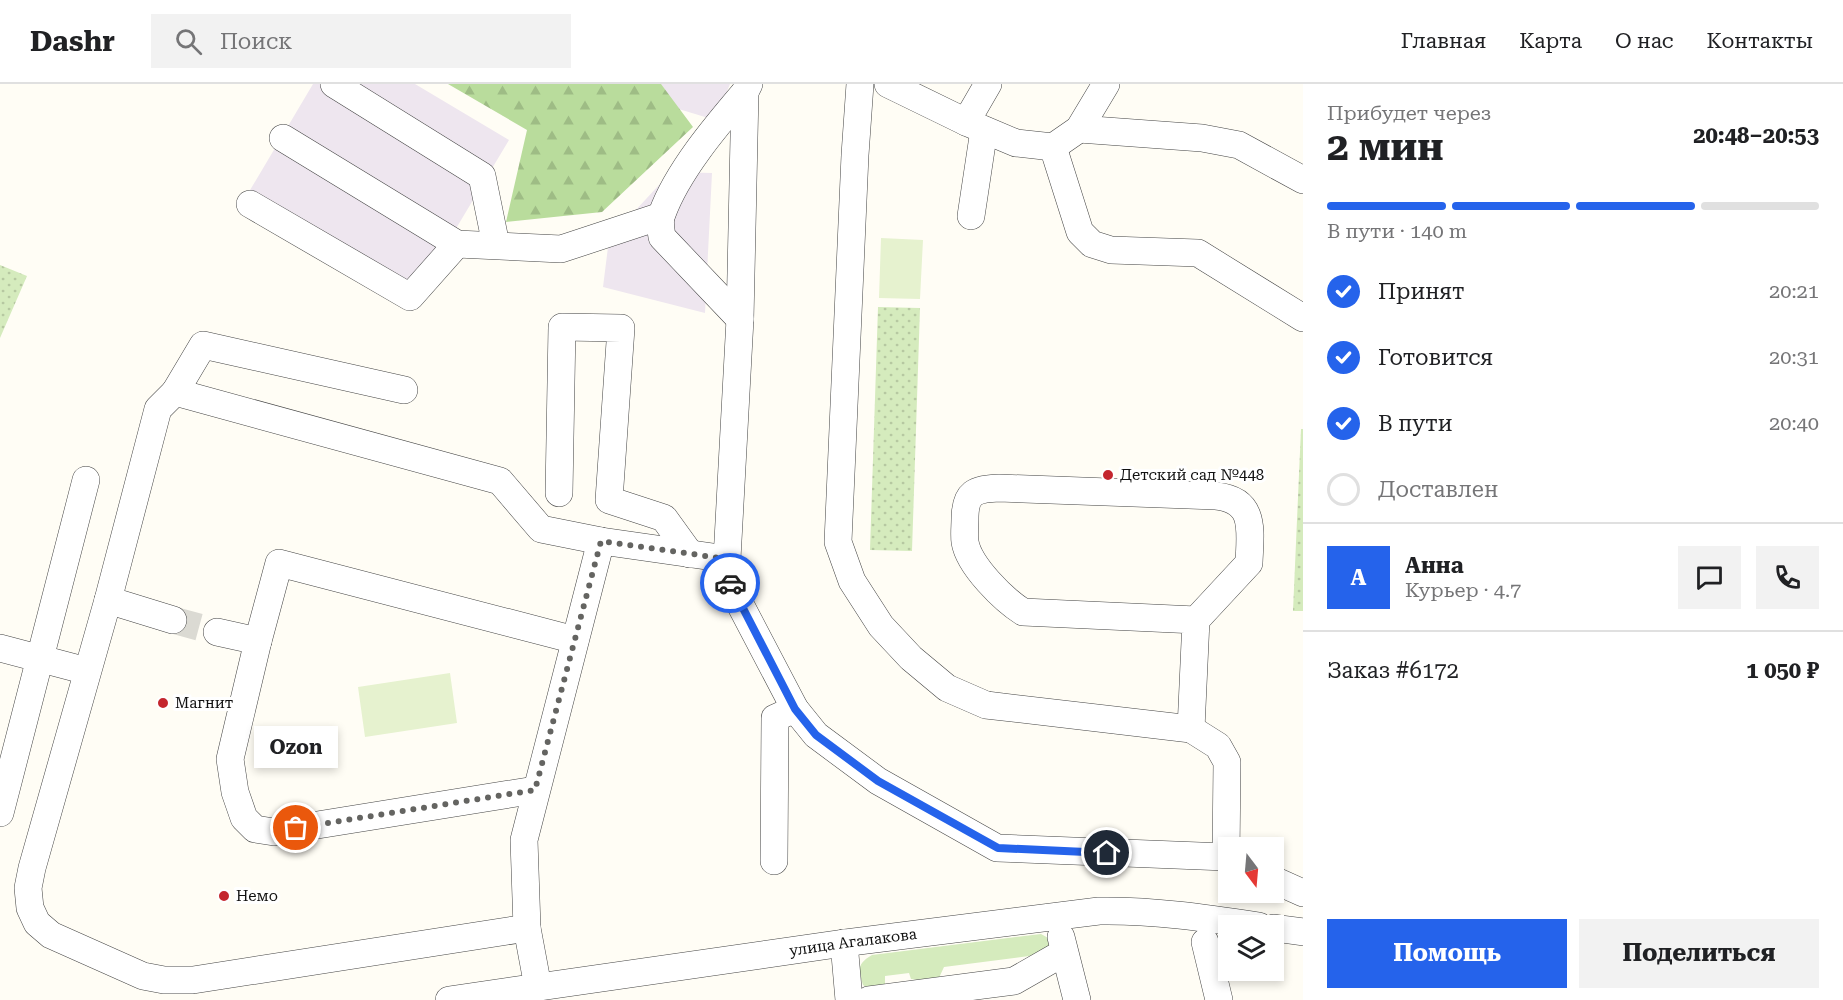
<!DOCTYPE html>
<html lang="ru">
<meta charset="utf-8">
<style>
body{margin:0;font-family:"Roboto Serif",serif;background:#f2f2f2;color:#202124;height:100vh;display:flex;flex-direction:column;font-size:22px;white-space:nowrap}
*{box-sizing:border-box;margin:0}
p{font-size:20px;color:#757577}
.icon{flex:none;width:33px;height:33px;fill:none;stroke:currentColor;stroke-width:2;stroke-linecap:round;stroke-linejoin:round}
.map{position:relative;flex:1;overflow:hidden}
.details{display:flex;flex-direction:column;background:#fff;width:540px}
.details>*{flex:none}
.needle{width:39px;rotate:164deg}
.buttons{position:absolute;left:1218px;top:753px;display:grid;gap:12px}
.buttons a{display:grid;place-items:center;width:66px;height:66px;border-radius:0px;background:#fff;box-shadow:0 3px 9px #0003;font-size:30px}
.pin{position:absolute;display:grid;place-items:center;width:51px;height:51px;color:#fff;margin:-26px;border:3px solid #fff;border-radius:50%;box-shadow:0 2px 6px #0007}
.courier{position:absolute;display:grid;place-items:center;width:60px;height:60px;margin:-30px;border:4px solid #2563eb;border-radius:50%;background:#fff;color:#222;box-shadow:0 2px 8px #0007}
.bubble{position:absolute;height:42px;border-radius:0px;background:#fff;box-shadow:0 3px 9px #0003;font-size:20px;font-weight:700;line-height:42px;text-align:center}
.head em{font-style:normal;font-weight:700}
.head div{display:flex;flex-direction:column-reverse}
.head{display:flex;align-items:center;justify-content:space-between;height:102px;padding:0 24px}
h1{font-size:39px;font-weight:700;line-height:45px}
.bar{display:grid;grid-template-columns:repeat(4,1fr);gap:9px 6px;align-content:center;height:72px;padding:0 24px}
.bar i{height:8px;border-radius:4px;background:#e0e0e0}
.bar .current{background:#2563eb}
.bar p{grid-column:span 4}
.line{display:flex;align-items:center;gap:15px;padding:0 24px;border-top:2px solid #e0e0e0}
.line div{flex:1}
.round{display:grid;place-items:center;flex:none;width:63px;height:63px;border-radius:0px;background:#f2f2f2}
ol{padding:0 24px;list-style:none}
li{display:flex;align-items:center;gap:18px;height:66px}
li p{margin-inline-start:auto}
li .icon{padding:6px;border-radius:50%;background:#2563eb;color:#fff;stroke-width:4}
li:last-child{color:#757577}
li i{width:33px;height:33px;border:3px solid #e0e0e0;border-radius:50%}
.primary-button{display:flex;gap:12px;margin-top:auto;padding:12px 24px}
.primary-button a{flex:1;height:69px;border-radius:0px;background:#2563eb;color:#fff;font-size:24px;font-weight:700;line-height:69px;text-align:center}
.primary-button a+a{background:#f2f2f2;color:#202124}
header{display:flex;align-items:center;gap:36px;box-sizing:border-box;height:84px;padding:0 30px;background:#fff;border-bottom:2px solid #e0e0e0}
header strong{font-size:28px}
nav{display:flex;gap:33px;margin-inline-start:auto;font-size:21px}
.search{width:420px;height:54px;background:#f2f2f2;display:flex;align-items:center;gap:15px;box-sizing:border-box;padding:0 21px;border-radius:0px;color:#757577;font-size:22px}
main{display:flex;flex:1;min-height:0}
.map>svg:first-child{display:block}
.industrial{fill:#eee6ef}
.grass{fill:#d5ebbd}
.forest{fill:url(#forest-firs)}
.park{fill:url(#park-dots)}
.pitch{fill:#e6f2cf}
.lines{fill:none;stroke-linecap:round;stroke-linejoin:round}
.minor-tunnel{stroke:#dbdad3;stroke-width:27;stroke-dasharray:27 14;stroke-linecap:butt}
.minor-casing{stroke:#444;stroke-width:28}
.minor{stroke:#fff;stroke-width:27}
.done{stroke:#646461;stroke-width:6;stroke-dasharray:0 10.8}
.route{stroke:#2563eb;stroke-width:8}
.poi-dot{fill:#c4262e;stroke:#fff;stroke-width:2}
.labels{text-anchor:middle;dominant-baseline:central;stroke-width:6;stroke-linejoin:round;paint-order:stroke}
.poi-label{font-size:15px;fill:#111;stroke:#fff;text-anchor:start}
.street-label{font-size:15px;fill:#111;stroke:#fff}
</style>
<header>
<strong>Dashr</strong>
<div class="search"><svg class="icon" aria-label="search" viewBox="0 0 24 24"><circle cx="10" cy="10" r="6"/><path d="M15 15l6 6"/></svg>Поиск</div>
<nav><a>Главная</a><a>Карта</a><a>О нас</a><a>Контакты</a></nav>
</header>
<main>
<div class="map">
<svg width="1303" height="916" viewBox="0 0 1303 916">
<defs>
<pattern id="forest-firs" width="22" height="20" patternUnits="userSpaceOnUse" patternTransform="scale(1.5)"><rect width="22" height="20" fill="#b9dc9c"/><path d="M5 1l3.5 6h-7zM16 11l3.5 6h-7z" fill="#9ebc85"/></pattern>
<pattern id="park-dots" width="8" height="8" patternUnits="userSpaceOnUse" patternTransform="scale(1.5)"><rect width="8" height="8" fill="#d5ebbd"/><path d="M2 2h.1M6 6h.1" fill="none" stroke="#b6c8a1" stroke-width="1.8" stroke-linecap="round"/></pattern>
</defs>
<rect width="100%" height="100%" fill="#fffdf5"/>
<!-- industrial -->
<path class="industrial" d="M313,0h102l94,56 -100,167 -169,-100z
M596,0h134l-15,36z
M671,88l41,1 -7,140 -102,-26 6,-48z"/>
<!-- grass -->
<path class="grass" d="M1041,850l9,5v8l-6,7 -100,13 -7,15 -26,-3 -2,-6 -24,3v8l-12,7 -10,-6c-5,-16 -6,-21 9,-30z"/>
<!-- forest -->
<path class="forest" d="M448,0h213l32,43 -91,85 -96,10 21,-92z"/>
<!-- park -->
<path class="park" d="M0,181l27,11 -27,62z
M878,223l42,1 -8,243 -42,-1z
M1301,345h2v182h-10z"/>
<!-- pitch -->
<path class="pitch" d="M881,154l42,2 -3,59 -41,-1z
M450,589l7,50 -92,14 -7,-50z"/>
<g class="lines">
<!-- minor-tunnel -->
<path class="minor-tunnel" d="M173,536l44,12"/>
<!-- minor casing -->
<g class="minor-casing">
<g id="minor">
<path d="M334,0l148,92 14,69"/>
<path d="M749,0l-4,8 -5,227 -13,240 3,26 65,124 21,26 62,46 119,67 229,9"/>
<path d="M860,0l-5,71 -17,387 14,39 29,45 30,32 36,30 39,17 205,24 27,17 9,16 -1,95 2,2"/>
<path d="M888,0l78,38 50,21 37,4 26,-18 27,-45"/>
<path d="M966,38l22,-38"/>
<path d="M1079,45l123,9 37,7 64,35"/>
<path d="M283,54l174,106 104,5 100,-33"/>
<path d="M1053,63l27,85 12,12 19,6 87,3 105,65"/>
<path d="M250,120l160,93 47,-53"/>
<path d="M971,132l13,-86"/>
<path d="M740,235l-78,-82c-1,-7 -3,-16 0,-23 15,-42 54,-88 83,-122"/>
<path d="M175,308l28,-47 201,45"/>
<path d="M559,409l3,-166 59,1 -12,172 55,18 26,36"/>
<path d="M108,516l65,20"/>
<path d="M217,548l41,9"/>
<path d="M0,564l87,23"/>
<path d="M1191,645l5,-109 53,-57c1,-31 8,-63 -33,-67l-217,-8c-24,1 -34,4 -34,31 0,7 -1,16 0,23 4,24 39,58 58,70l173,8"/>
<path d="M535,706l-261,42 -19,-3 -11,-11 -9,-26 -5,-33 28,-118 21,-78 296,77"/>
<path d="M0,729l86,-333"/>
<path d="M774,777l1,-143 20,-9"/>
<path d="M1274,796l29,13"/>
<path d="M527,844l-334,52h-29l-21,-4 -92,-41 -14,-12 -7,-15 -2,-20 4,-20 76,-268 50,-191 17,-17 325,89 41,48 60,12 126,18"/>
<path d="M1274,844l29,4"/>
<path d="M1061,853l16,63"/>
<path d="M1205,858l14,58"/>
<path d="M844,859l5,57"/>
<path d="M538,903l-11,-59 -3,-88 77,-299"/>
<path id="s1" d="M449,916l395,-57 255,-32c53,-1 107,7 160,15"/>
<path d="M869,916l145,-19 49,-28"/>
</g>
</g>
<!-- minor -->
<use href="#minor" class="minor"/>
</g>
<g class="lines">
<!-- done -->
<path class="done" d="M296,744l239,-38 66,-249 126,18 3,24"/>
<!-- route -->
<path class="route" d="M730,499l65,126 21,26 62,46 120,67 109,5"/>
</g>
<!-- markers -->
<g class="poi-dot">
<circle cx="1108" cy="391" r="6"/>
<circle cx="163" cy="619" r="6"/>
<circle cx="224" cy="812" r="6"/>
</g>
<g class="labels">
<!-- poi labels -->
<g class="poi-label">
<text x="1120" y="391">Детский сад №448</text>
<text x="175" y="619">Магнит</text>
<text x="236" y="812">Немо</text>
</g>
<!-- street labels -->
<g class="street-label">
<text stroke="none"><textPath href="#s1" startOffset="408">улица Агалакова</textPath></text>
</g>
</g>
</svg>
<div class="buttons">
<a><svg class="needle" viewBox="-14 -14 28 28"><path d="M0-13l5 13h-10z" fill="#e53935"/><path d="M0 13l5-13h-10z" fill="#757577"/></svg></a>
<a><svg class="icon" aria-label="layers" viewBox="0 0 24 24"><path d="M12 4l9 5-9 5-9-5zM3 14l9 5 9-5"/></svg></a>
</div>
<div class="pin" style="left:296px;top:744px;background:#ea580c"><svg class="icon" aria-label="bag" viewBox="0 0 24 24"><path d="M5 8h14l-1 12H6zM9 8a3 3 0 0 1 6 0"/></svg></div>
<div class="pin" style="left:1107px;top:769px;background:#1f2937"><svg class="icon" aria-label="home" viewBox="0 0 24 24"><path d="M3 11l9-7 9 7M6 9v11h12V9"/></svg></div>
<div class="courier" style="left:730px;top:499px"><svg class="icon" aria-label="car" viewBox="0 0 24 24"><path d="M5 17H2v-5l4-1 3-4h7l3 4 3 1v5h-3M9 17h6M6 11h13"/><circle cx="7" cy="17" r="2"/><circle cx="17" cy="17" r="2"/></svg></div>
<div class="bubble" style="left:254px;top:642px;width:84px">Ozon</div>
</div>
<section class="details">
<div class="head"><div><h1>2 мин</h1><p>Прибудет через</p></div><em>20:48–20:53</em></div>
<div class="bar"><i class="current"></i><i class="current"></i><i class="current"></i><i></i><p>В пути · 140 m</p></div>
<ol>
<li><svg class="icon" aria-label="check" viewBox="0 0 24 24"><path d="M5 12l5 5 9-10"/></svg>Принят<p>20:21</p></li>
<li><svg class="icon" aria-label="check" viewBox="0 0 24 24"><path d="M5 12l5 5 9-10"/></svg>Готовится<p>20:31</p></li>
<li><svg class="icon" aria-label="check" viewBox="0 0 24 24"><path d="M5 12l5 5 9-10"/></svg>В пути<p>20:40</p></li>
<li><i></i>Доставлен</li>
</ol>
<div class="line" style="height:108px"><b class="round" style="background:#2563eb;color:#fff">А</b><div><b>Анна</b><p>Курьер · 4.7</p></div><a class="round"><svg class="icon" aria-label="chat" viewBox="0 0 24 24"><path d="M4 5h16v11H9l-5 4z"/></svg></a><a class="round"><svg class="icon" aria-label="phone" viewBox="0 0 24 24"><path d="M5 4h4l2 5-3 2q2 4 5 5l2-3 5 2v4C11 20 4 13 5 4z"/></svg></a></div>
<div class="line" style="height:78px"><div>Заказ #6172</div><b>1 050 ₽</b></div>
<div class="primary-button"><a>Помощь</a><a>Поделиться</a></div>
</section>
</main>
